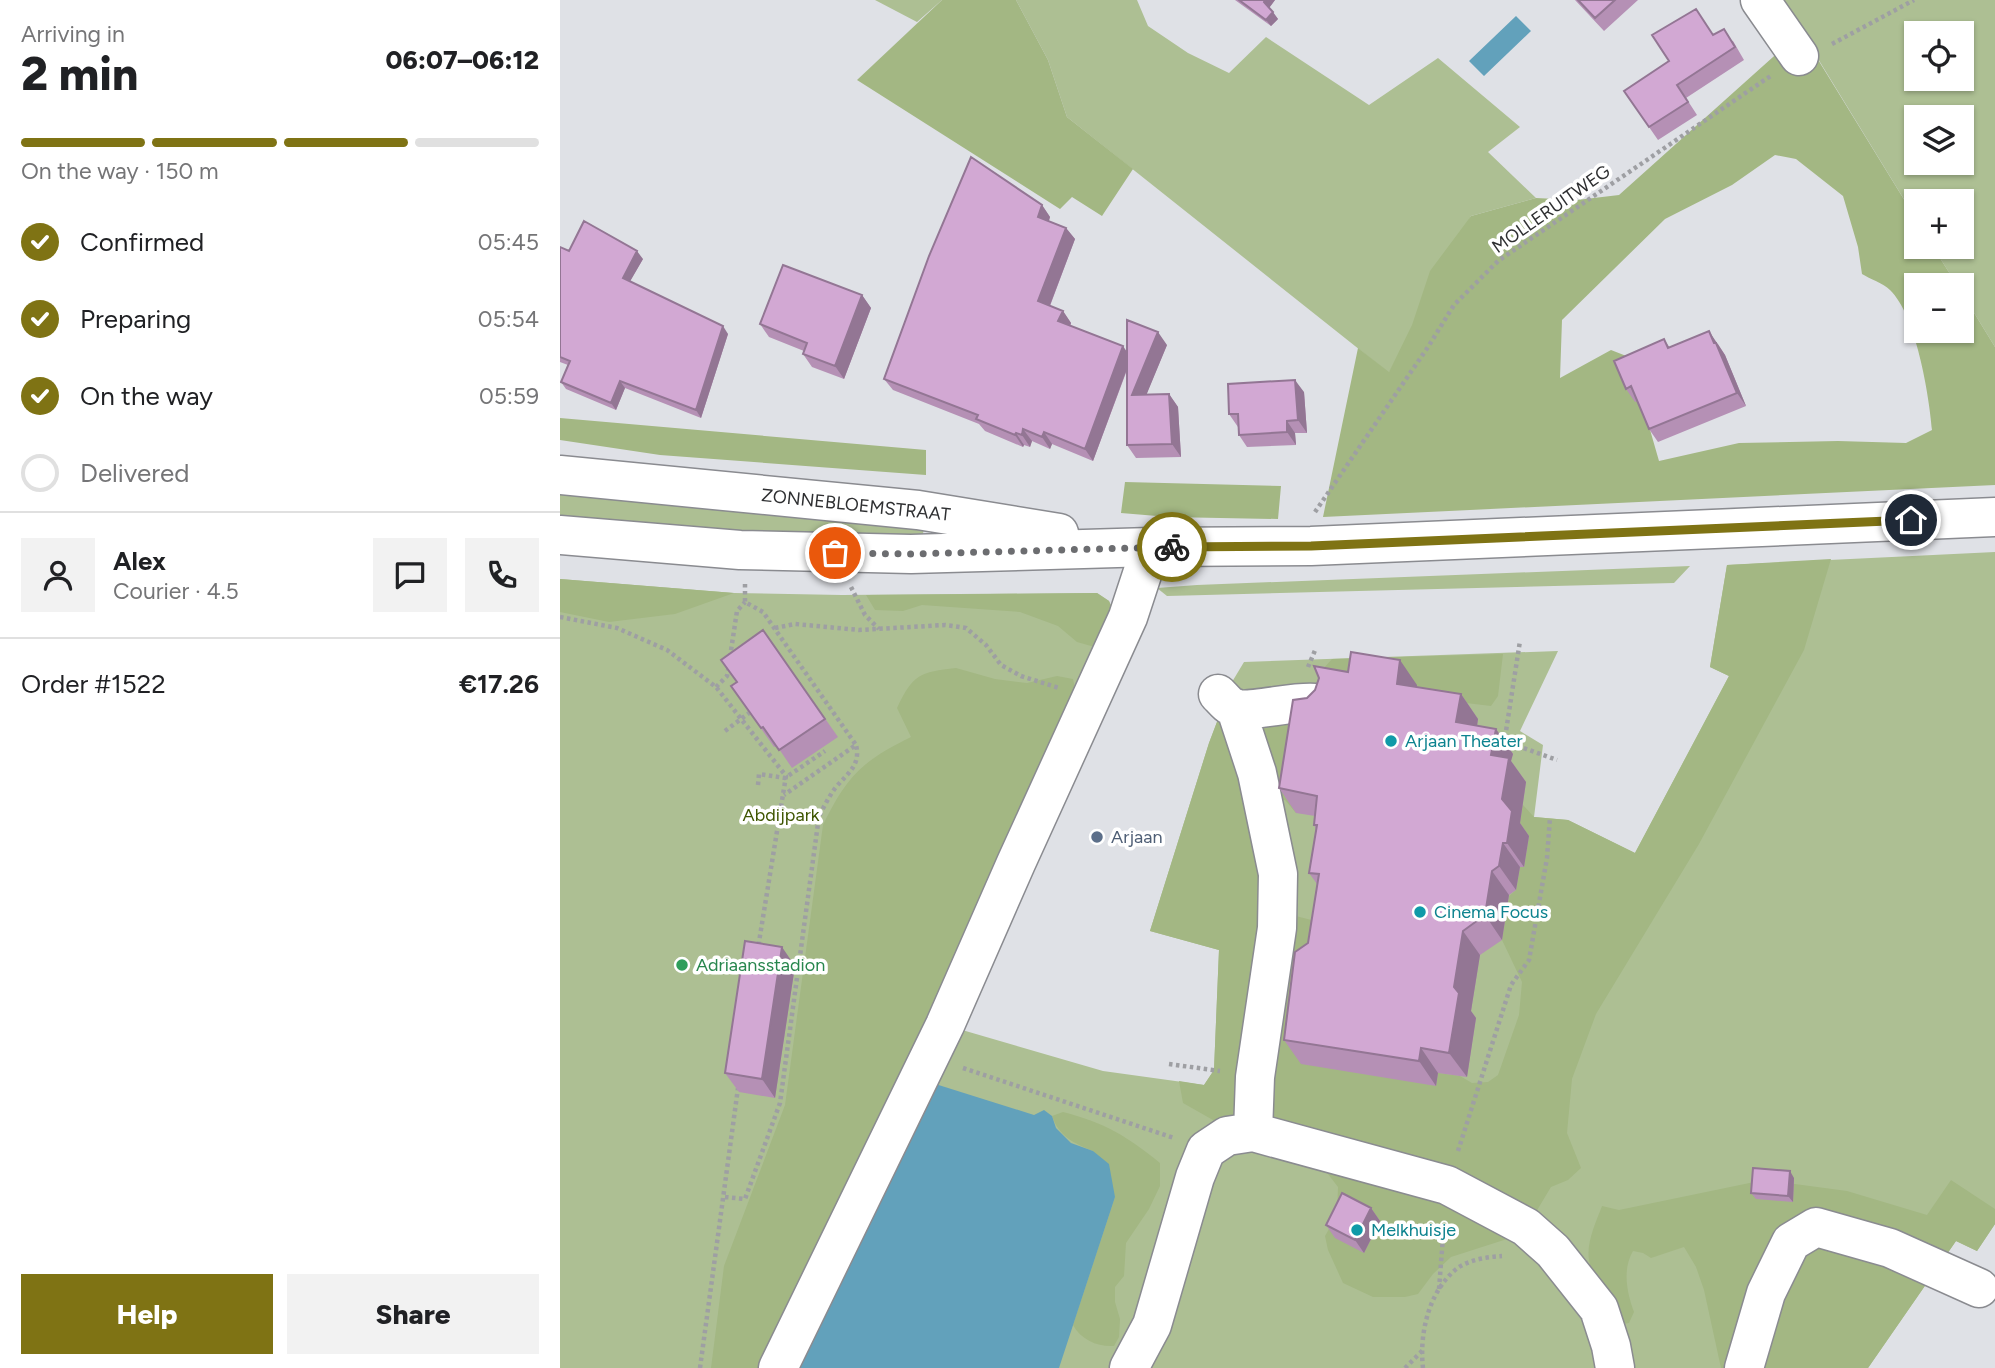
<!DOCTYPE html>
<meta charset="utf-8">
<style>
body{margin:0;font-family:Figtree,sans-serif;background:#f2f2f2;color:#202124;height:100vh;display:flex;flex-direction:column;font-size:26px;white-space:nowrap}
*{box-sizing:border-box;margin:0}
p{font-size:23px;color:#757577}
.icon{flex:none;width:38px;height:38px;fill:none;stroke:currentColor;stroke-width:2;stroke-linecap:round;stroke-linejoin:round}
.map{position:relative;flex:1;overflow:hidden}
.drawer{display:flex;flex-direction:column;background:#fff;width:560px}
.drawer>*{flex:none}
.tools{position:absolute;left:1344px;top:21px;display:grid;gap:14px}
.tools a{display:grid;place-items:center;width:70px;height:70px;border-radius:0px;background:#fff;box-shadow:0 2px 5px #0004;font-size:35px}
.pin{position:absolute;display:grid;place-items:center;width:60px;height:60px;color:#fff;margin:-30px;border:4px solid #fff;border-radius:50%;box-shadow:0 2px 7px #0007}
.courier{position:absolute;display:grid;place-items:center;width:70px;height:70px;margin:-35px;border:5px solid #7f7314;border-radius:50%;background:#fff;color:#222;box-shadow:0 2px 9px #0007}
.summary em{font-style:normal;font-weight:800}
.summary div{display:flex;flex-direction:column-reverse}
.summary{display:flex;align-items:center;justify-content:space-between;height:119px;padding:0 21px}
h1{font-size:46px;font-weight:800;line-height:52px}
.bar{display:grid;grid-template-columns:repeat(4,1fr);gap:10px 7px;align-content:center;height:84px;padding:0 21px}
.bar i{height:9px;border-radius:5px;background:#e0e0e0}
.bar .on{background:#7f7314}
.bar p{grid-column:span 4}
.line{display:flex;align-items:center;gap:18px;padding:0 21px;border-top:2px solid #e0e0e0}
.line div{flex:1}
.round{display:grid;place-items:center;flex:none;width:74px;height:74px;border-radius:0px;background:#f2f2f2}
ol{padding:0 21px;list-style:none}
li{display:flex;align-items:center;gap:21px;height:77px}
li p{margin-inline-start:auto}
li .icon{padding:7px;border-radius:50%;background:#7f7314;color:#fff;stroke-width:4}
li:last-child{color:#757577}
li i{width:38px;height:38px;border:4px solid #e0e0e0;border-radius:50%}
.button{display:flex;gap:14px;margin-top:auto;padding:14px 21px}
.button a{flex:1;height:80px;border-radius:0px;background:#7f7314;color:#fff;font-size:28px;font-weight:800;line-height:80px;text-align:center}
.button a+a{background:#f2f2f2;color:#202124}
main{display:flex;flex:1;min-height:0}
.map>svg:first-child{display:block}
.green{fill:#adbf93;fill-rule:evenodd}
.forest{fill:#a3b783;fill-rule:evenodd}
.water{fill:#62a1bb}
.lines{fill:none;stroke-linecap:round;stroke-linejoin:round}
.minor-casing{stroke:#8a8b90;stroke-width:41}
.major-casing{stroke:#8a8b90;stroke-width:41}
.path{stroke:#9e9fa3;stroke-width:4.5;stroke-dasharray:3.5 3.5;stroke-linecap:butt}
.minor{stroke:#fff;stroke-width:38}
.major{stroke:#fff;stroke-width:38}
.wall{fill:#b590b5}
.shaded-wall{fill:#937694}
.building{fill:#d2a8d3;stroke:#937694;stroke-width:2}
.done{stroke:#6c6d70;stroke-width:7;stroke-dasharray:0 12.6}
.route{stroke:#7f7314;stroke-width:9}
.culture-dot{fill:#0f9aa8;stroke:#fff;stroke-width:2.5}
.service-dot{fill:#5c6f8a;stroke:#fff;stroke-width:2.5}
.leisure-dot{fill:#2e9e5b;stroke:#fff;stroke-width:2.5}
.labels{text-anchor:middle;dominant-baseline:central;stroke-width:7;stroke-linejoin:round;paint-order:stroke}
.street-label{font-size:18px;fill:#2e2f31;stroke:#fff}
.culture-label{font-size:18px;fill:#0d838f;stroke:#fff;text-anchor:start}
.park-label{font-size:18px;fill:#3e5500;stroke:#fff}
.service-label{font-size:18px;fill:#4e5e75;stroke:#fff;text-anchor:start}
.leisure-label{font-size:18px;fill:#27864d;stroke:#fff;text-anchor:start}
</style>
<main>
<section class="drawer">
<div class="summary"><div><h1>2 min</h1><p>Arriving in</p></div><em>06:07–06:12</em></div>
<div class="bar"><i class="on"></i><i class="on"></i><i class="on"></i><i></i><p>On the way · 150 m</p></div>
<ol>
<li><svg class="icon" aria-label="check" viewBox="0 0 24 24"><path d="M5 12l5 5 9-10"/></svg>Confirmed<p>05:45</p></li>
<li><svg class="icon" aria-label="check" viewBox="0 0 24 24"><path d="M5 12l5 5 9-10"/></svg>Preparing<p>05:54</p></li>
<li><svg class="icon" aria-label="check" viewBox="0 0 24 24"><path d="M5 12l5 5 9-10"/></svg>On the way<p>05:59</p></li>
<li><i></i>Delivered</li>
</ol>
<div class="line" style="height:126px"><a class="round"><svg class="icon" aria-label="person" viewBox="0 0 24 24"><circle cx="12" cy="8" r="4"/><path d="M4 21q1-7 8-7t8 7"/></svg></a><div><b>Alex</b><p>Courier · 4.5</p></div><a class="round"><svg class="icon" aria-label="chat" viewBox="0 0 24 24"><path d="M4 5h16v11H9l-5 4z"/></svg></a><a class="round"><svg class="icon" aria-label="phone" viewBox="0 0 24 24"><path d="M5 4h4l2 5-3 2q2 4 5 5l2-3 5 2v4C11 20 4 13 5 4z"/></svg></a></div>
<div class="line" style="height:91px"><div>Order #1522</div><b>€17.26</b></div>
<div class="button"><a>Help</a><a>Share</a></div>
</section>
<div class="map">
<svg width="1435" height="1368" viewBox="0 0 1435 1368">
<rect width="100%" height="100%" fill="#dfe1e6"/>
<!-- green -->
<path class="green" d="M315,0h67l-25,22z
M456,0h121l11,26 40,27 41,20 37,-36 103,68 69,-47 82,69 -32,25 48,46 -65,18 -82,157 -322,-256 -19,-57z
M1222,0h213v347l-33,-54v-8h-5l-24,-38h29v-46h-46v18zM1356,33h46v46h-46zM1356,117h46v46h-46z
M0,487l364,42 -2,9 -362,-12z
M1435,552v672l-18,27 -21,-10 -88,127h-1308v-789l174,14 108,2 255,-2 12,8 5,12 -169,412 158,46 101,14 10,-15 5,-120 -69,-19 59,-188 23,-61 12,-20 314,-11 -38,80 23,14 -9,72 34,3 67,33 94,-177 -19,-9 17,-102z
M1130,566l-16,17 -507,13 -10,-8 40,-3z"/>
<!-- forest -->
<path class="forest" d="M382,0h74l32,60 19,57 66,52 -31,47 -30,-19 -12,12 -203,-129z
M1241,32l115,187v28h17l24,38h-41v46h46v-38l33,54v138l-672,32 35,-169 31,24 23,-47 18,-54 41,-55 65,-18 41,2 42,-5zM1215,155l21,4 47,37 15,51 4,27c8,5 21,9 28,16 26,25 39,104 42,140l-26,13 -68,-2 -99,2 -80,18 -23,-80 -2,-22 -23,-9 -51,28 2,-58 103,-101 67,-34z
M0,418l366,32v25l-266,-20 -100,-15z
M565,482l156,4 -3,33 -109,-2 -48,-4z
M1271,559l-27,91 -105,194 -103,170 -24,65 -5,54 14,35 -13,12 -17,7 -15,25 -29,27 -56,18 -18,17 -15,20 -13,3h-32l-30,-14 -15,-33 -3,-14 12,-21 1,-28 -40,-52 -23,-13 -10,-21 23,-187 43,11 105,160 2,-12 22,3 12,7 16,-1 10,-7 21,-60 3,-33 -20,-42 7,-44 7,-6 4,-23h4l5,-31 -17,-24 11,-7 11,12 34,3 67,33 94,-177 -19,-9 17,-102z
M0,579l174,14 -59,21 -66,8 -49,-10z
M537,593l12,8 5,12 -16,35 -21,-6 -19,-16 -38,-14 -98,-7 -19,6 -28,-1 -9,-15z
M943,654l-5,42 -7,10 -75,-9 -93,-28 9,-10z
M396,668l39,11 32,4 30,-7 16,3 3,14 -129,298 -183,377h-53l13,-102 61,-161 38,-280c24,-49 39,-64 88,-88l-14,-29c16,-34 23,-36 59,-40z
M741,712l-5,101 -11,-13 -13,-1 -13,-83z
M662,718l5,1 40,189 -27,209 -20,7 -37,-21 -4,-22 25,4 10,-15 5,-120 -69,-19 59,-188 8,-21z
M503,1112c42,11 64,24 97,51v23l-11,23 -23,34 -2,33 -9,11v15l5,17 -1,18 -5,9c-16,1 -33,-6 -41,-21l42,-128 -22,-46c-20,-8 -34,-15 -41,-35z
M1204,1180l83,11 80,24 24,-35 44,29v15l-18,27 -21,-10 -88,127h-147l-17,-78 -8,-23 -12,-20 -33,11 -8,-5 -10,-2c-11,19 -6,42 1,61l-5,11 -6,1c-10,-17 -31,-44 -34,-64 -3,-17 7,-38 13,-54l17,4z"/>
<!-- water -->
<path class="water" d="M956,16l15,15 -47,45 -15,-15z
M369,1082l105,33 10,-5 8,6 4,12 15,15 22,8 16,13 6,33 -56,171h-265z"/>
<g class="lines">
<!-- minor casing -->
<g class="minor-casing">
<path id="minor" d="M1200,0l39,56
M658,694c5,5 10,12 17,14 12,5 59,-7 79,-5
M676,709l21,64 21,101 -1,54 -22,149 -2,55
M218,1368l167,-343 71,-162 112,-246 23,-70
M569,1368l23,-43 43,-148 11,-27 21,-14 26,-4 194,53 79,42 27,24 46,58 12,37 4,22
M1184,1368l22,-75 25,-51 25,-15 74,21 89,40"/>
</g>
<!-- major casing -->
<g class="major-casing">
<path id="major" d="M0,475l358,35 141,23
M0,535l180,15 171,4 240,-7 160,-1 684,-29"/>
</g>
<!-- path -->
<path class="path" d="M1272,44l82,-44
M755,512l113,-165 26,-42 44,-44 274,-186
M185,584v18l18,10 93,133 -72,50
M291,587l14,28 14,14
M0,617l57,11 50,22 49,37 70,89 -28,172
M215,628l20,-4 64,6 86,-5 21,3 20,17 15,20 20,11 38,12
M170,657l7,-46 8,-9
M748,667l8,-19
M156,687l11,-11 2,-11
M165,731l24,-18
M944,741l53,19
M944,744l16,-103
M198,785l1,-11 26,4 40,-27
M609,1064l51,7
M403,1068l211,70
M898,1151l53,-166 18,-25 18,-102 3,-40
M165,1197l20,2 35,-96 39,-287c5,-9 10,-20 17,-29 12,-14 25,-22 20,-42
M879,1289l5,-65
M140,1368l38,-280
M845,1368l18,-18
M863,1368c-4,-35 6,-79 36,-101 13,-8 29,-10 43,-11"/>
<!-- minor -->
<use href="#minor" class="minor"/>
<!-- major -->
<use href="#major" class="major"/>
</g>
<!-- wall -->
<path class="wall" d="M675,0h40l-6,8 9,11 -7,7z
M1015,0h63l-34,31z
M1153,35l20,6 11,19 -58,38 11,17 -39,25 -34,-49z
M482,205l8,12 -1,4 17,7 9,11 -25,67 13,5 8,12 -1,3 57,26 40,-7 -21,50 23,-1 9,13 3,50 -45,1 -9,-13v-75l-34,91 -41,-17 -2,5 -18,-8 -2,6 -6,-2 -1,2 -38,-16 -6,-7 -86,-34 -9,-11z
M0,247l9,4 74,8 -13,22 98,53 -27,84 -76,-30 -9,22 -50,-21 -5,-7 7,-17 -8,-3z
M302,295l9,13 -27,71 -32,-12 -9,-13 1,-3 -35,-14 -9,-13z
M1104,339l6,9 48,-4 7,11 21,51 -88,36 -9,-13 -12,-28 -2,1 -9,-13z
M744,392l3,41h-12l1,12 -49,2 -8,-12 -1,-8 -9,-13z
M203,630l75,107 -46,31 -15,-22 -3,1 -43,-61 6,-4 -16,-22z
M857,685v2l44,7 17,25 -1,7 19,3 17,25 -2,7 15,21 -6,41 9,13 -5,31h-4l-4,23 -7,5 -7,45 -22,15 -9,56 5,7 -9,59 -29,-4 -2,13 -135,-22 -17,-24 24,-97 9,-59 -8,-11 7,-44 -2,-4 1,-9 -19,-3 -17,-25 28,-90z
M235,966l-20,132 -36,-6 -14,-19z
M1234,1178l-1,24 -37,-3 -5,-6z
M811,1208l9,13 -16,32 -29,-15 -9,-13z"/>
<!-- shaded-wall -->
<path class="shaded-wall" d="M705,0h10l-6,8 -5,-6z
M713,12l5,7 -7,7 -5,-6z
M482,205l8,12 -4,12 -8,-12z
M506,228l9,11 -28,74 -9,-12z
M77,251l6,8 -15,26 -5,-7z
M302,295l9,13 -27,71 -9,-13z
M503,311l8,12 -4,10 -9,-12z
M163,326l5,8 -27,84 -5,-8z
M1149,331l16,24 21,51 -9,-13z
M598,332l9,13 -26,63 -9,-13z
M563,346l8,12 -38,103 -8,-12z
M735,380l9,12 3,41 -9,-13z
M60,381l5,7 -9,22 -5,-7z
M609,394l9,13 3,50 -9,-13z
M727,421l8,12 1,12 -9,-13z
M463,429l9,12 -2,6 -8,-12z
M484,432l8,12 -2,5 -8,-12z
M456,433l8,12 -1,2 -8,-12z
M840,660l17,25 -2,24 -18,-25z
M901,694l17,25 -4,27 -18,-24z
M936,729l17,25 -2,7 15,21 -6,41 9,13 -5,31 -17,-24 -5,-44 -11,-44z
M943,843l17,24 -4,23 -17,-24z
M932,871l17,24 -7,45 -17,-25z
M903,931l17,24 -9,56 5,7 -9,59 -18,-24 5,-66z
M222,947l13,19 -20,132 -13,-19z
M861,1048l17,25 -2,13 -17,-25z
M1230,1171l4,7 -1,24 -5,-6z
M811,1208l9,13 -16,32 -9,-13z"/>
<!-- building -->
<path class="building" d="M679,0h26l-1,2 9,10 -7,8z
M1018,0h37l-20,18z
M1136,9l17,26 11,-6 11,18 -58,38 11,17 -39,25 -25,-36 45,-30 -17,-26z
M411,157l71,48 -4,12 28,11 -28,73 25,10 -5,10 65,25 -38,103 -41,-17 -2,5 -19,-8 -1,6 -6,-2 -1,2 -39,-16 2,-4 -94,-36 45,-123z
M24,221l53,30 -14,27 100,48 -27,84 -76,-29 -9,22 -50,-21 9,-21 -10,-4v-110l9,4z
M223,265l79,30 -27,71 -32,-12 4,-11 -47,-19z
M567,320l31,12 -26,63 37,-1 3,50 -45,1z
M1149,331l5,12h2l21,50 -88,36 -18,-43 -5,3 -12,-28 50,-22 4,9z
M735,380l3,40 -11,1v11l-48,3 -1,-21h-9l-1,-30z
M203,630l62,89 -46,31 -16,-23 -2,1 -30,-42 6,-4 -16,-22z
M791,652l49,8 -3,24 64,10 -5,28 40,7 -5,26 18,3 -7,41 10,12 -5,32h-4l-4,23 -7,5 -7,44 -22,16 -9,56 5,6 -10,60 -28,-5 -2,13 -135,-21 11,-88 13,-9 11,-69 -10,-1 8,-48h-3l3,-29 -38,-8 14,-88 14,-2 8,-8 4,-12 -5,-12 34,6z
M185,941l37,6 -20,132 -37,-6z
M1193,1168l37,3 -2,25 -37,-3z
M782,1193l29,15 -16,32 -29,-15z"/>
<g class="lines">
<!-- done -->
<path class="done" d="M275,553l76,1 261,-7"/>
<!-- route -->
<path class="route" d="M612,547l139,-1 600,-26"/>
</g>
<!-- markers -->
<g class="culture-dot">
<circle cx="831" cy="741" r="7"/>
<circle cx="860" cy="912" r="7"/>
<circle cx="797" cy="1230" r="7"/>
</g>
<circle class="service-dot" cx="537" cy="837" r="7"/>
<circle class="leisure-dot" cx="122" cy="965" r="7"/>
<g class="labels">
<!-- street labels -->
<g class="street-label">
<text transform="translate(991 209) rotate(-35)">MOLLERUITWEG</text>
<text transform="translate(296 505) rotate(6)">ZONNEBLOEMSTRAAT</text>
</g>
<!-- culture labels -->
<g class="culture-label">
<text x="845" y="741">Arjaan Theater</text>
<text x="874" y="912">Cinema Focus</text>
<text x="811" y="1230">Melkhuisje</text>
</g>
<!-- park labels -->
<g class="park-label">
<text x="221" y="815">Abdijpark</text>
</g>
<!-- service labels -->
<g class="service-label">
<text x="551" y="837">Arjaan</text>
</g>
<!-- leisure labels -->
<g class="leisure-label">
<text x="136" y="965">Adriaansstadion</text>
</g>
</g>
</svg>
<div class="tools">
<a><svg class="icon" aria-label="locate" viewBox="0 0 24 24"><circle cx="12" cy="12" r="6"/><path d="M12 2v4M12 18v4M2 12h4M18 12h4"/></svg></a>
<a><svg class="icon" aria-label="layers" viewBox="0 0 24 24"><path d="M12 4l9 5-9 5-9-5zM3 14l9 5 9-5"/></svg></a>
<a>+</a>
<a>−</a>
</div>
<div class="pin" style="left:275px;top:553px;background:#ea580c"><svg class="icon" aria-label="bag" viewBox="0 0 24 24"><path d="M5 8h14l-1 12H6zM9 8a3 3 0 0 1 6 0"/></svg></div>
<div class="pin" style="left:1351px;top:520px;background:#1f2937"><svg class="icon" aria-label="home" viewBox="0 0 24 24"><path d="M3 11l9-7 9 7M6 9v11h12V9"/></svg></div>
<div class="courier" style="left:612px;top:547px"><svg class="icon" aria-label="bike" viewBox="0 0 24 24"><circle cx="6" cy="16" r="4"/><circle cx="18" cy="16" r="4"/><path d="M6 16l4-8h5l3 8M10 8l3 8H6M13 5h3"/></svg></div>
</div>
</main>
